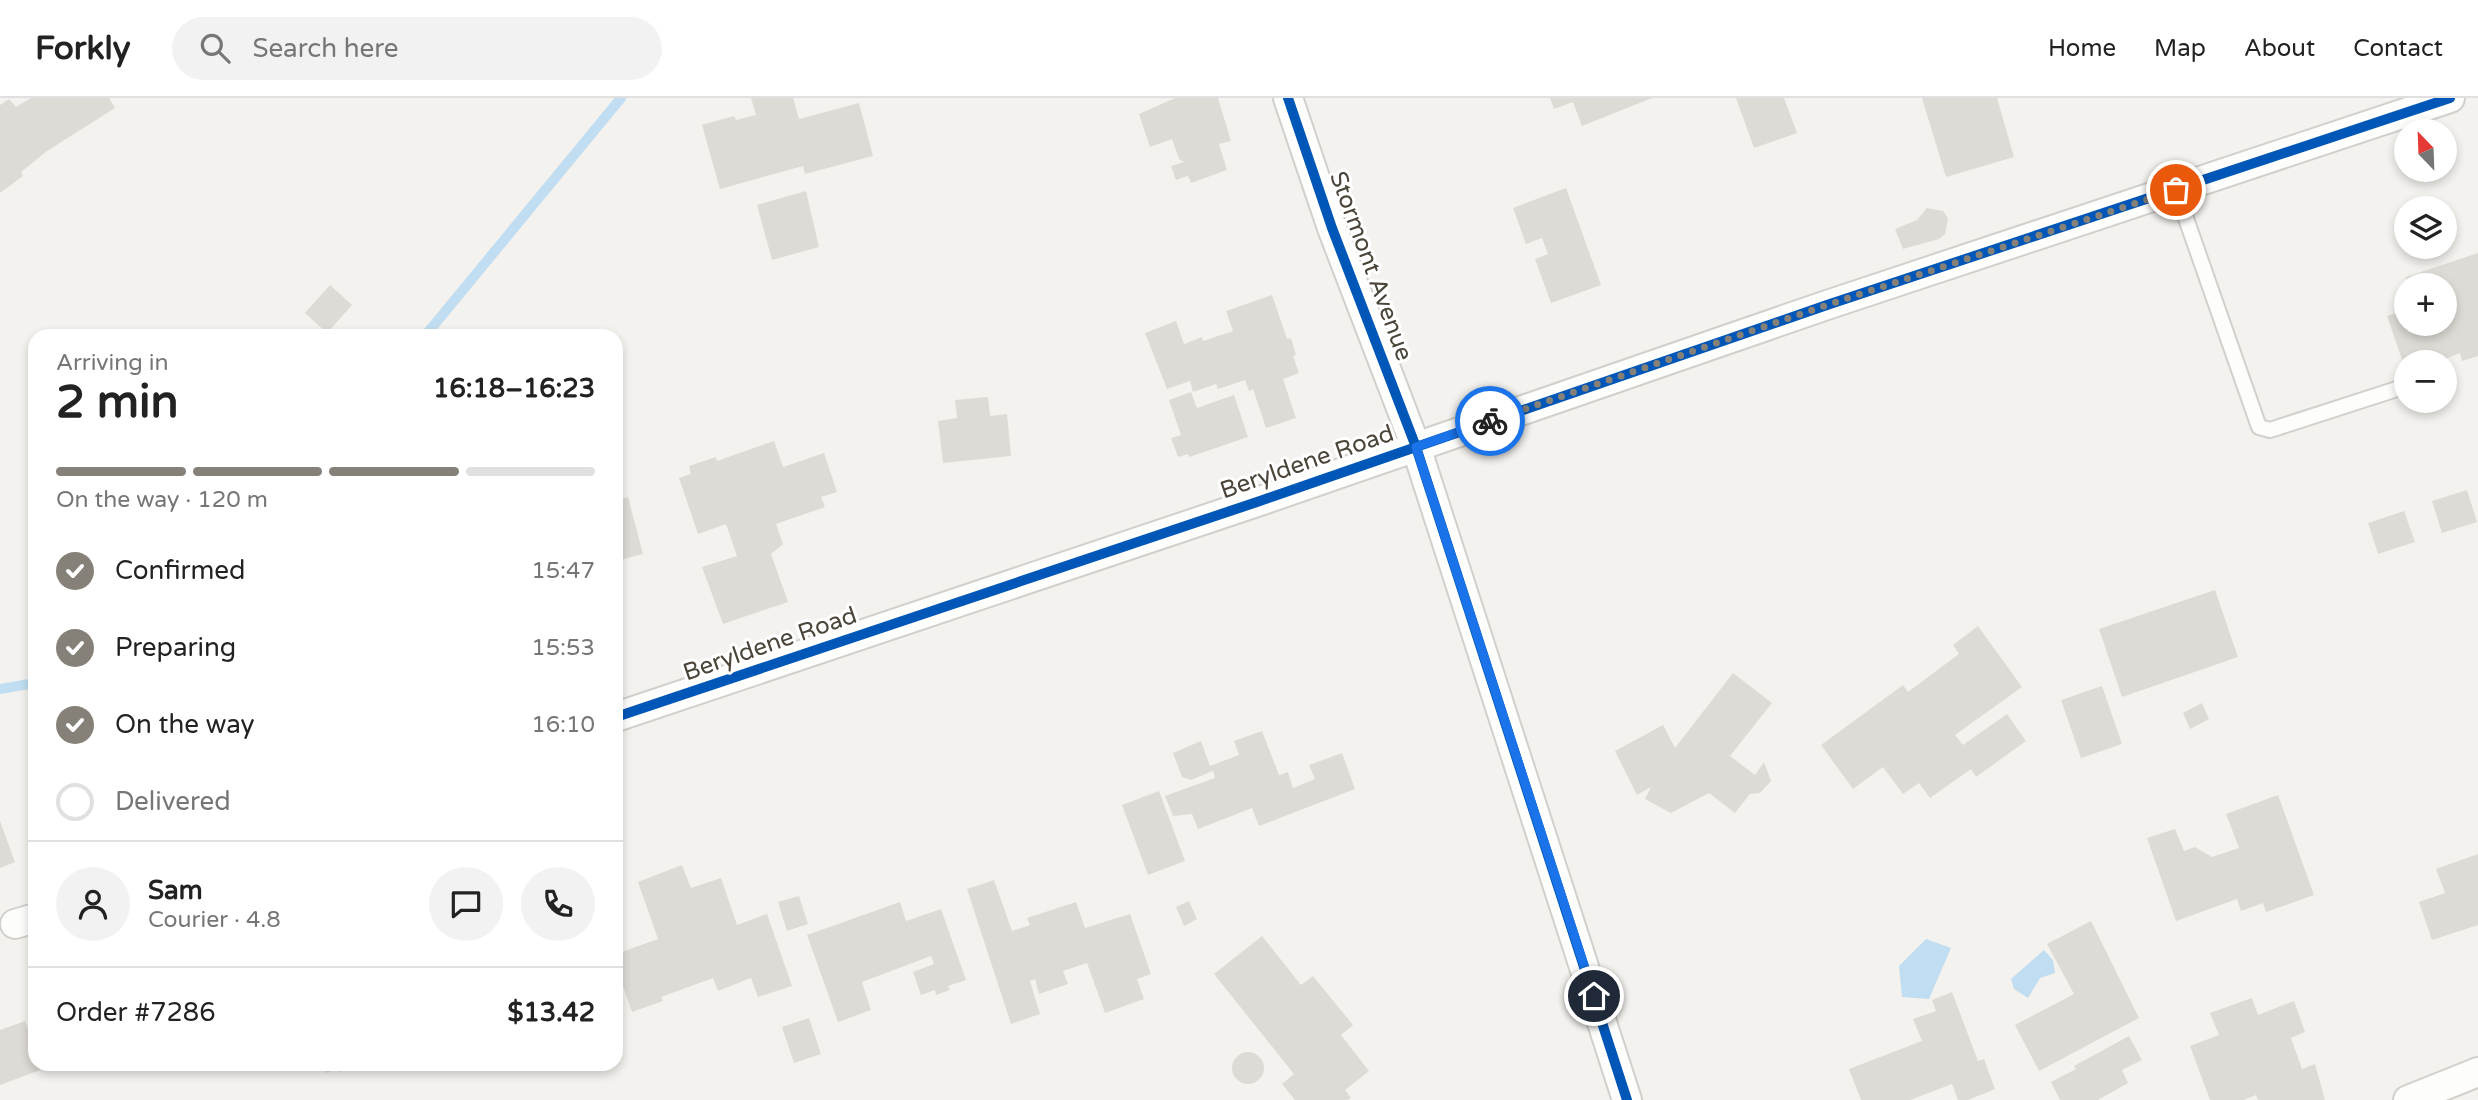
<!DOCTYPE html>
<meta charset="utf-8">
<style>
body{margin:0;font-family:"Varela Round",sans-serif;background:#f2f2f2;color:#222;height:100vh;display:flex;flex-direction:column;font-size:26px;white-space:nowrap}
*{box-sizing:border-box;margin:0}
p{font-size:23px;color:#767676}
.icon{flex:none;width:38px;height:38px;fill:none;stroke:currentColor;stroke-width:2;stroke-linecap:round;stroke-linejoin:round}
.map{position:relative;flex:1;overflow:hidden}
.details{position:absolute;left:28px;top:231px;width:595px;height:742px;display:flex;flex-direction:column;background:#fff;border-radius:21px;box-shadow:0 4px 10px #0003}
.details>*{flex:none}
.needle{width:46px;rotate:337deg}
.tools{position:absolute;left:2394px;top:21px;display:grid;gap:14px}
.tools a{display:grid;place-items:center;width:63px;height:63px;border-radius:50%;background:#fff;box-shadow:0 4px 10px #0003;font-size:35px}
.pin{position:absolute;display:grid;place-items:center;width:60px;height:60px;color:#fff;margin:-30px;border:4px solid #fff;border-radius:50%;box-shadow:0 2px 7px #0007}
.courier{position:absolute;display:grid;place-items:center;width:70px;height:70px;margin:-35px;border:5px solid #1a73e8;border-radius:50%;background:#fff;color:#222;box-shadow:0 2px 9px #0007}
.head em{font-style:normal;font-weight:700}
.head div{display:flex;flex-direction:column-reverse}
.head{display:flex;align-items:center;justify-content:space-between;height:119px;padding:0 28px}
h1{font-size:46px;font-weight:700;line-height:52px}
.bar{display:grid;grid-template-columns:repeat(4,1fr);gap:10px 7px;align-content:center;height:84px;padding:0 28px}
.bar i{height:9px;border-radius:5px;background:#e0e0e0}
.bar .selected{background:#868178}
.bar p{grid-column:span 4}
.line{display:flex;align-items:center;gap:18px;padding:0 28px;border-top:2px solid #e0e0e0}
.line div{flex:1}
.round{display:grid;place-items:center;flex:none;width:74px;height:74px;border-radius:37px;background:#f2f2f2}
ol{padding:0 28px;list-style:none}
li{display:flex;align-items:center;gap:21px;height:77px}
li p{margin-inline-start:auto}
li .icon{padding:7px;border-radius:50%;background:#868178;color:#fff;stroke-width:4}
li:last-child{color:#767676}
li i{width:38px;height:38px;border:4px solid #e0e0e0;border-radius:50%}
header{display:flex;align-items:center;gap:42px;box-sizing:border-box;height:98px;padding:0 35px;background:#fff;border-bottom:2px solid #e0e0e0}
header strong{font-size:33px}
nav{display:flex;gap:38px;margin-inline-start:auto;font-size:24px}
.search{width:490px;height:63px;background:#f2f2f2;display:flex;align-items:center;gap:18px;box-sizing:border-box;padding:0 24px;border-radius:38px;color:#767676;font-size:26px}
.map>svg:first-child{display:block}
.water{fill:#c0ddf1}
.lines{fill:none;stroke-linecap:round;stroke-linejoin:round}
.stream{stroke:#c0ddf1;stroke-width:10}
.building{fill:#dedbd6}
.lane-casing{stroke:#d2d0cb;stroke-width:18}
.street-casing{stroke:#d2d0cb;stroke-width:32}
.lane{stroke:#fdfdfc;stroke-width:14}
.street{stroke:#fdfdfc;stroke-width:28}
.cycleway-casing{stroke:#fff;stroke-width:15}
.cycleway{stroke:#0057b8;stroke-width:10}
.done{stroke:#868178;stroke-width:7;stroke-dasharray:0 12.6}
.route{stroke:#1a73e8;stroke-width:9}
.labels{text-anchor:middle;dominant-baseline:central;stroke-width:6;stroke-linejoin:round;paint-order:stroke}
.street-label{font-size:24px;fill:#4b4439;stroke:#fff}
</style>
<header>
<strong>Forkly</strong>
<div class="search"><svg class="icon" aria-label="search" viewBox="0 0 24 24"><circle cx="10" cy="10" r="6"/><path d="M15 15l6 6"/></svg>Search here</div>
<nav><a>Home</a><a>Map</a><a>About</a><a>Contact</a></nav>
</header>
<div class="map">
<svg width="2478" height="1002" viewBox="0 0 2478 1002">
<rect width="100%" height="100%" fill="#f4f2ee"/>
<!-- water -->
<path class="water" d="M1926,841l25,9 -22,51 -27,-2 -3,-31z
M2044,852l9,10 2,13 -15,5 -12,20 -14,-9 -3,-10z"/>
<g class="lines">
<!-- stream -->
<path class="stream" d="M425,238l196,-238
M0,591l35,-6"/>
</g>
<!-- building -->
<path class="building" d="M31,0h78l6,10 -68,43 -26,21 2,4 -23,17v-88l9,-6 7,8z
M751,0h42l6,21 60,-16 14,53 -68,18 -2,-8 -83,23 -18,-64 32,-9 2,4 20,-5z
M1175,0h43l13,43 -12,3 8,26 -36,13 -3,-7 -12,4 -5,-14 13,-4 -5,-3 -7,-20 -22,8 -11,-33z
M1550,0h102l-70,28 -9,-24 -19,7z
M1736,0h48l13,35 -43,15z
M1922,0h75l17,59 -68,20z
M1566,90l35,97 -50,18 -16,-44 13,-5 -6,-16 -16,6 -13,-36z
M806,93l13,56 -47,13 -15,-55z
M1927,110l16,3 5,7 -3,16 -6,5 -36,10 -8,-20 22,-9z
M2478,155v103l-16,5 -2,-8 -22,9h-32v9l-19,-55 19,-6v14h39v-39h-36l-3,-8z
M330,187l22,20 -25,28 -22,-20z
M1272,197l15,44 4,-1 5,17 -3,1 6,17 -16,6 13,39 -30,10 -13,-39 -4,2 -4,-11 -27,9 -2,-5 -23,8 -3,-11 -23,8 -22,-56 31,-12 8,23 18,-7 1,4 30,-10 -7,-20z
M1191,294l6,16 37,-13 14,42 -59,20 -1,-3 -10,3 -7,-19 10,-3 -12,-35z
M988,299l2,19 17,-2 4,42 -68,7 -5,-42 19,-3 -2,-18z
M774,343l9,26 41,-14 13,39 -16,5 4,10 -49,17 7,20 -12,10 17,48 -65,22 -21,-57 35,-11 -11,-32 -28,10 -19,-56 12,-4 -2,-8 27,-9 1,4z
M2467,392l10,32 -35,11 -10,-32z
M628,399l15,57 -27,7v-60z
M2404,413l11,31 -37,12 -10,-31z
M2215,492l23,67 -116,40 -23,-68z
M1978,528l44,61 -67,48 8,10 44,-31 19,27 -50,36 -5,-8 -41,29 -11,-15 -16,11 -20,-27 -30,22 -32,-44 82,-60 5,7 51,-38 -6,-9z
M1733,575l39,30 -42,53 25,19 9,-13 7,19 -11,12 -10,1 -15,19 -26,-20 -38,20 -26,-14 6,-12 -14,8 -22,-44 48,-26 12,23z
M2102,588l20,58 -41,14 -20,-58z
M2202,605l7,16 -19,10 -7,-16z
M1262,633l17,44 9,-3 5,16 22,-9 -6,-14 33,-12 13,36 -96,37 -7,-18 -54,21 -6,-15 -19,2 -8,-20 50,-18 -2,-7 -22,9 -9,-3 -9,-24 28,-12 9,25 29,-11 -5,-14z
M1159,693l26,70 -37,14 -26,-70z
M2278,697l36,100 -48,17 -3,-9 -22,8 -4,-12 -61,22 -29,-83 28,-9 9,22 11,-4 17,10 27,-9 -13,-34z
M0,723l15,41 -15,6z
M2478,756v71l-46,15 -13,-38 26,-9 -9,-24z
M682,767l9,23 30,-10 16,47 30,-11 25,72 -34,11 -7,-19 -33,13 -5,-13 -52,19 2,4 -31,11 -16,-46v-12l42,-15 -20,-57z
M994,782l18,51 18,-6 -3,-7 49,-16 9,26 45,-14 21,60 -14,5 7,20 -39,14 -18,-50 -24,8 5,13 -29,10 -4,-15 -5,2 10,33 -29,10 -44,-135z
M799,798l9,28 -21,7 -9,-29z
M1189,803l8,18 -13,7 -8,-19z
M900,804l6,19 35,-12 25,71 -18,6 2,4 -14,5 -1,-5 -14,5 -8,-23 21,-8 -3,-8 -69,26 9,28 -33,12 -31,-87z
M2091,823l48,97 -100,53 -24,-46 59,-31 -27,-50z
M1262,838l39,49 12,-9 40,49 -12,10 28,36 -24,19 6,8 -3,2h-53l-13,-16 12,-10 -80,-100z
M1952,894l26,69 6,-2 11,30 -27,11h-10l-6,-16 -42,16h-49l-12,-31 73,-28 -9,-22 23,-8 -4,-11z
M2252,900l6,17 36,-14 11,31 -14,6 11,31 13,-5 10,36h-67l-2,-5 -12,5h-34l-20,-54 29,-11 -9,-22z
M809,920l12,36 -27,9 -12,-36z
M25,923l10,26v17h6l2,5 -43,16v-55z
M2129,938l13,24 -20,10 6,13 -30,17h-38l-9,-18 25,-13 -2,-3z
M1232 970a16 16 0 1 1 32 0a16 16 0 1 1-32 0Z
M322,966h38l-21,8 -1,-4 -12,5z"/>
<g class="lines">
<!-- lane casing -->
<g class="lane-casing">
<path id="lane" d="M2176,92l83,237 11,3 130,-42"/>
</g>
<!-- street casing -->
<g class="street-casing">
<path id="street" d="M1288,0l44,130 84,219 211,653
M616,619l641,-215 570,-197 623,-207
M15,826l20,-6
M2408,1002l70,-28"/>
</g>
<!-- lane -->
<use href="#lane" class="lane"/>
<!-- street -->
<use href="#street" class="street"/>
<!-- cycleway casing -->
<g class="cycleway-casing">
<path id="cycleway" d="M1288,0l44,130 84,219 211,653
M616,619l641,-215 570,-197 623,-207"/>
</g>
<!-- cycleway -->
<use href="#cycleway" class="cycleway"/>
</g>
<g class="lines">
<!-- done -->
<path class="done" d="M1490,323l337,-116 349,-115"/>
<!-- route -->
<path class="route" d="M1490,323l-74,26 178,549"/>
</g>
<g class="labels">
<!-- street labels -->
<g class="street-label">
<text transform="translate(1371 168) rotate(70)">Stormont Avenue</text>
<text transform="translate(1307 364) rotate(-19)">Beryldene Road</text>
<text transform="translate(770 546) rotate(-19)">Beryldene Road</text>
</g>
</g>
</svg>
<div class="tools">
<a><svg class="needle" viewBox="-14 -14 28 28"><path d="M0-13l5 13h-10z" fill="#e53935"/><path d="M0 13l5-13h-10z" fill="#767676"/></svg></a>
<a><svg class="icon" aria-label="layers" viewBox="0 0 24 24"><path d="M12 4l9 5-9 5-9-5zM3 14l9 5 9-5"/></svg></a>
<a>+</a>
<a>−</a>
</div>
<div class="pin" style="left:2176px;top:92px;background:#ea580c"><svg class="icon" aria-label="bag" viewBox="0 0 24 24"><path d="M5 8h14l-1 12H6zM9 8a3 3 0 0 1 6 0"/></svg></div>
<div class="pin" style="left:1594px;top:898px;background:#1f2937"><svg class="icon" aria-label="home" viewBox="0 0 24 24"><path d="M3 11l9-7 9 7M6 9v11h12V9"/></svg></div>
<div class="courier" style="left:1490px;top:323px"><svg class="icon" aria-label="bike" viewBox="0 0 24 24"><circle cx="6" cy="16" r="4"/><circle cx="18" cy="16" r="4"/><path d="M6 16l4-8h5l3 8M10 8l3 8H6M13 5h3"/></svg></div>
<section class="details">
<div class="head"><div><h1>2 min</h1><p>Arriving in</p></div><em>16:18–16:23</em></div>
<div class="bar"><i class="selected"></i><i class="selected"></i><i class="selected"></i><i></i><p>On the way · 120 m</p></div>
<ol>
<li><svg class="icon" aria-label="check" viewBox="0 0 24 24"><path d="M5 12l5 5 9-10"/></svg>Confirmed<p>15:47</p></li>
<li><svg class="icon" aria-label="check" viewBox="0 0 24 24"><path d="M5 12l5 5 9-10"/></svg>Preparing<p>15:53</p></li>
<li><svg class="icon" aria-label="check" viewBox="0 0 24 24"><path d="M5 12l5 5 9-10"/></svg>On the way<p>16:10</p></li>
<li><i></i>Delivered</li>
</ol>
<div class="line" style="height:126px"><a class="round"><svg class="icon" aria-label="person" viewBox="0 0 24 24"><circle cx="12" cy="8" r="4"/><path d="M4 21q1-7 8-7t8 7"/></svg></a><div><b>Sam</b><p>Courier · 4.8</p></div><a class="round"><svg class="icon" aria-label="chat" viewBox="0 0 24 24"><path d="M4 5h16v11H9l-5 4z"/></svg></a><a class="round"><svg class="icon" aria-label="phone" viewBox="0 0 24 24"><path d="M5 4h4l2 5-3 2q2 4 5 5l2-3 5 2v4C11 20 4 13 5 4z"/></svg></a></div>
<div class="line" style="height:91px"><div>Order #7286</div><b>$13.42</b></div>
</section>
</div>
